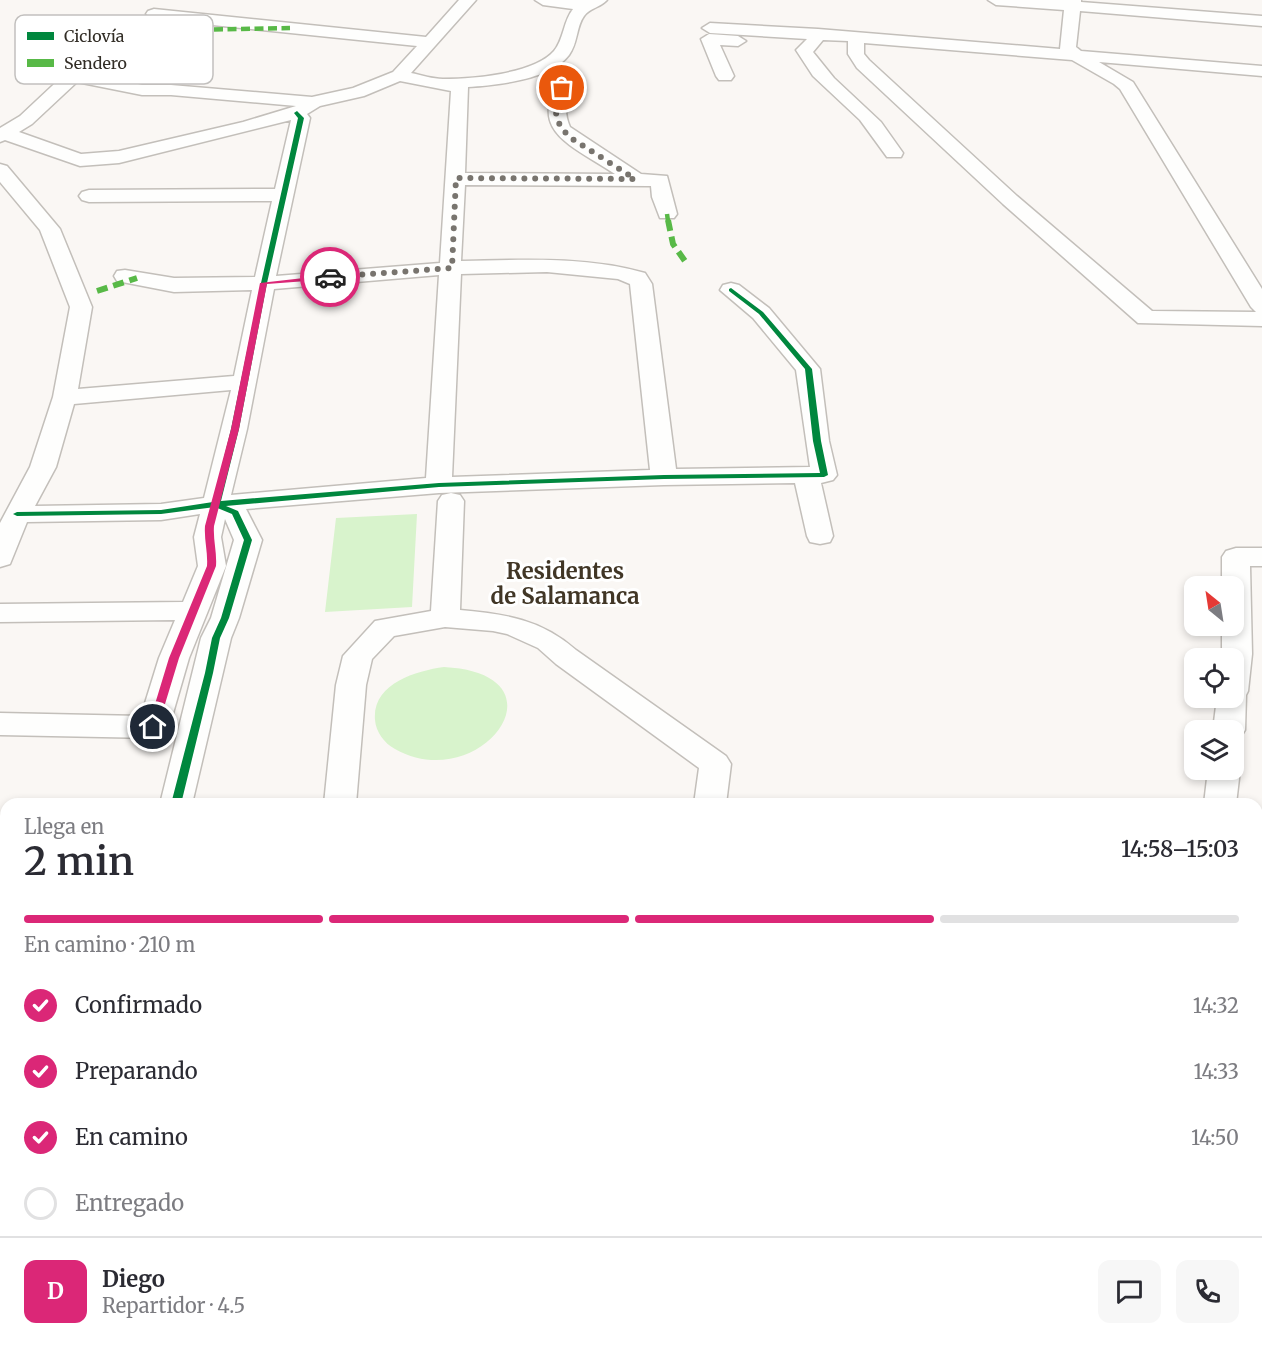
<!DOCTYPE html>
<html lang="es">
<meta charset="utf-8">
<style>
body{margin:0;font-family:Merriweather,serif;background:#f7f7f7;color:#2b2b33;height:100vh;display:flex;flex-direction:column;font-size:22px;white-space:nowrap}
*{box-sizing:border-box;margin:0}
p{font-size:20px;color:#7c7c81}
.icon{flex:none;width:33px;height:33px;fill:none;stroke:currentColor;stroke-width:2;stroke-linecap:round;stroke-linejoin:round}
.map{position:relative;flex:1;overflow:hidden}
.sheet{position:absolute;left:0px;top:798px;width:1263px;height:560px;display:flex;flex-direction:column;background:#fff;border-radius:18px 18px 0 0;box-shadow:0 3px 9px #0003}
.sheet>*{flex:none}
.needle{width:39px;rotate:330deg}
.buttons{position:absolute;left:1184px;top:576px;display:grid;gap:12px}
.buttons a{display:grid;place-items:center;width:60px;height:60px;border-radius:12px;background:#fff;box-shadow:0 3px 9px #0003;font-size:30px}
.pin{position:absolute;display:grid;place-items:center;width:51px;height:51px;color:#fff;margin:-26px;border:3px solid #fff;border-radius:50%;box-shadow:0 2px 6px #0007}
.courier{position:absolute;display:grid;place-items:center;width:60px;height:60px;margin:-30px;border:4px solid #db2777;border-radius:50%;background:#fff;color:#222;box-shadow:0 2px 8px #0007}
.summary em{font-style:normal;font-weight:600}
.summary div{display:flex;flex-direction:column-reverse}
.summary{display:flex;align-items:center;justify-content:space-between;height:102px;padding:0 24px}
h1{font-size:39px;font-weight:600;line-height:45px}
.bar{display:grid;grid-template-columns:repeat(4,1fr);gap:9px 6px;align-content:center;height:72px;padding:0 24px}
.bar i{height:8px;border-radius:4px;background:#e1e1e2}
.bar .current{background:#db2777}
.bar p{grid-column:span 4}
.line{display:flex;align-items:center;gap:15px;padding:0 24px;border-top:2px solid #e1e1e2}
.line div{flex:1}
.round{display:grid;place-items:center;flex:none;width:63px;height:63px;border-radius:12px;background:#f7f7f7}
ol{padding:0 24px;list-style:none}
li{display:flex;align-items:center;gap:18px;height:66px}
li p{margin-inline-start:auto}
li .icon{padding:6px;border-radius:50%;background:#db2777;color:#fff;stroke-width:4}
li:last-child{color:#7c7c81}
li i{width:33px;height:33px;border:3px solid #e1e1e2;border-radius:50%}
.map>svg:first-child{display:block}
.green{fill:#d8f3cc}
.lines{fill:none;stroke-linecap:round;stroke-linejoin:round}
.minor-casing{stroke:#c3bfba;stroke-width:3}
.minor{fill:#fefefd;fill-rule:evenodd}
.quiet-far2{stroke:#58b947;stroke-width:4.5;stroke-dasharray:9 4.5;stroke-linecap:butt}
.quiet-far1{stroke:#58b947;stroke-width:6;stroke-dasharray:11 6;stroke-linecap:butt}
.quiet{stroke:#58b947;stroke-width:10;stroke-dasharray:20 10;stroke-linecap:butt}
.cycleway-casing{stroke:#fff;stroke-width:4}
.cycleway{fill:#00873e;fill-rule:evenodd}
.route{fill:#db2777}
.done{stroke:#78746e;stroke-width:6;stroke-dasharray:0 10.8}
.labels{text-anchor:middle;dominant-baseline:central;stroke-width:6;stroke-linejoin:round;paint-order:stroke}
.neighbourhood-label{font-size:22px;font-weight:bold;fill:#413626;stroke:#fff}
.key{fill:#fff;stroke:#c2c0be;stroke-width:1.5}
.key-label{font-size:16px;fill:#322d26}
</style>
<div class="map">
<svg width="1262" height="1357" viewBox="0 0 1262 1357">
<rect width="100%" height="100%" fill="#faf7f4"/>
<!-- green -->
<path class="green" d="M417,514l-5,93 -87,5 11,-94z
M444,667c128,7 36,130 -49,82 -11,-6 -19,-17 -20,-29 -3,-36 40,-49 69,-53z"/>
<g class="lines">
<!-- minor casing -->
<g class="minor-casing">
<path id="minor" d="M459,0h17l-65,73c10,2 22,6 32,6 29,0 91,-5 111,-28 10,-12 9,-29 19,-42l-30,-4 -8,-5h72c-6,7 -17,8 -23,16 -8,11 -6,27 -15,39 -19,25 -72,30 -101,32l-3,86 150,1c-45,-30 -93,-44 -49,-103h12l3,4c-13,18 -20,31 -11,52l71,47 26,2 10,38 -3,4h-14l-8,-21 -1,-11 -186,-1 -4,76c61,-1 124,-5 184,12l7,11 24,185 134,-2 -14,-97 -43,-52 -33,-28 3,-5 8,-2 8,2 30,23 51,61 9,72 8,34 -4,5 -12,3 12,53 -3,6 -10,2 -10,-2 -3,-6 -12,-53 -131,2 -225,8 -193,16 16,31 -23,78 -8,20 -39,166h-32l41,-166 10,-20 23,-78 -9,-21 -4,18 5,29 -37,92 -20,69 -5,8 -11,3 -153,-3v-22l141,3 18,-58 16,-38 -175,2v-18l183,-2 15,-36 -4,-29 6,-23 -39,6 -134,2 -17,42 -10,3v-44l30,-56 23,-70 17,-90 -30,-77 -40,-48v-18l7,2 53,63 32,78 -14,82 156,-13 18,-86 -78,2 -57,-11 -3,-5 3,-5 8,-1 49,8 81,-1 17,-76 -183,1 -7,-2 -3,-4 3,-4 7,-2 186,-1 16,-69 -172,43 -39,3 -75,-26 -5,2v-14l20,-12 47,-44 26,1 49,12h29l141,12 41,-9 40,-16 24,-26 -263,-27 -8,-5 2,-3 6,-2 272,28zM400,81l51,10 -11,172 -164,13 34,-158 -3,-4 13,-8 44,-10zM77,82l65,13h29l125,11 -53,16 -124,29 -38,3 -62,-22 13,-8zM547,272l71,7 12,5 20,186 -198,7 9,-203zM439,275l-13,203 -195,17 16,-66 27,-140zM231,390l-27,108 -43,6 -126,2 21,-39 18,-63z
M988,0h93v2l181,14v10l-182,-15 -4,36 5,4 181,15v10l-163,-14 34,20 129,207v37l-124,-3 -135,-119 -146,-136 -9,-14v-13l-25,-1 -10,12 21,26 47,44 22,31 -2,4h-14l-27,-37 -47,-44 -17,-26 11,-11 -97,-6 -8,-5 8,-5 108,6 242,20 4,-39 -68,-5zM864,43l208,17 42,24 6,5 131,218 5,5 -104,-1 -135,-115 -148,-136 -5,-6z
M709,34l29,2 8,5 -8,5 -18,-1 14,31 -3,4h-12l-3,-4 -15,-37z
M451,493l9,2 4,6 -4,109c45,4 81,9 116,40l150,106 5,8 -5,40h-32l5,-36 -143,-104 -18,-16 -31,-14 -14,-3 -48,-4 -51,9 -22,23 -6,26 -10,119h-32l12,-119 7,-29 32,-35 56,-10 7,-110 4,-6z
M1236,548h26v18h-12l2,88 -4,37 -2,4 -1,35 -5,8 -7,2v-10h-20l4,-32h16v-40h-11v-32h11v-40h-11v-29l4,-6z
M1233,761l7,9 -4,34h-32l4,-34h25z
M0,847h6v26h-6z
M0,1012h6v32h-6z
M0,1211h6v40h-6z
M357,1352h44v5h-44z
M1167,1352h44l-1,5h-44z"/>
</g>
<!-- minor -->
<use href="#minor" class="minor"/>
<!-- quiet-far2 -->
<path class="quiet-far2" d="M129,17l-2,6 4,3 49,4 110,-2
M75,20l10,57
M667,214l1,7"/>
<!-- quiet-far1 -->
<path class="quiet-far1" d="M668,220l5,24 14,20
M97,291l40,-13"/>
<!-- quiet -->
<path class="quiet" d="M85,1352l1,5
M536,1357l2,-5"/>
<!-- cycleway casing -->
<g class="cycleway-casing">
<path id="cycleway" d="M297,111l7,7 -37,165 -28,146 -18,72 218,-18 225,-8 156,-2 -7,-32 -8,-72 -46,-55 -30,-23v-2l2,-1 32,24 49,57 9,72 7,34 -4,2 -160,2 -225,8 -213,19 12,5 14,29 -23,78 -9,20 -7,35 -32,131h-10l34,-131 7,-35 9,-20 23,-78 -12,-26 -17,-7 -54,7 -144,2 -4,-2 4,-2 144,-2 52,-8 18,-73 30,-146 37,-165 -4,-5z"/>
</g>
<!-- cycleway -->
<use href="#cycleway" class="cycleway"/>
</g>
<!-- route -->
<path class="route" d="M330,275l3,4 -66,5 -28,145 -25,97c-1,14 3,26 2,40l-37,92 -21,69 -1,2h-8l-1,-2 21,-69 38,-92c1,-14 -3,-26 -2,-40l26,-97 29,-146z"/>
<g class="lines">
<!-- done -->
<path class="done" d="M330,277l122,-9 4,-90 179,1 -64,-41c-17,-15 -19,-30 -9,-50"/>
</g>
<g class="labels">
<!-- neighbourhood labels -->
<g class="neighbourhood-label">
<text x="565" y="571">Residentes<tspan x="565" dy="25">de Salamanca</tspan></text>
</g>
</g>
<!-- legend -->
<rect x="15" y="15" width="198" height="69" rx="9" class="key"/>
<rect x="27" y="32" width="27" height="8" fill="#00873e"/>
<rect x="27" y="59" width="27" height="8" fill="#58b947"/>
<g class="key-label">
<text x="64" y="42">Ciclovía</text>
<text x="64" y="69">Sendero</text>
</g>
</svg>
<div class="buttons">
<a><svg class="needle" viewBox="-14 -14 28 28"><path d="M0-13l5 13h-10z" fill="#e53935"/><path d="M0 13l5-13h-10z" fill="#7c7c81"/></svg></a>
<a><svg class="icon" aria-label="locate" viewBox="0 0 24 24"><circle cx="12" cy="12" r="6"/><path d="M12 2v4M12 18v4M2 12h4M18 12h4"/></svg></a>
<a><svg class="icon" aria-label="layers" viewBox="0 0 24 24"><path d="M12 4l9 5-9 5-9-5zM3 14l9 5 9-5"/></svg></a>
</div>
<div class="pin" style="left:562px;top:88px;background:#ea580c"><svg class="icon" aria-label="bag" viewBox="0 0 24 24"><path d="M5 8h14l-1 12H6zM9 8a3 3 0 0 1 6 0"/></svg></div>
<div class="pin" style="left:153px;top:727px;background:#1f2937"><svg class="icon" aria-label="home" viewBox="0 0 24 24"><path d="M3 11l9-7 9 7M6 9v11h12V9"/></svg></div>
<div class="courier" style="left:330px;top:277px"><svg class="icon" aria-label="car" viewBox="0 0 24 24"><path d="M5 17H2v-5l4-1 3-4h7l3 4 3 1v5h-3M9 17h6M6 11h13"/><circle cx="7" cy="17" r="2"/><circle cx="17" cy="17" r="2"/></svg></div>
<section class="sheet">
<div class="summary"><div><h1>2 min</h1><p>Llega en</p></div><em>14:58–15:03</em></div>
<div class="bar"><i class="current"></i><i class="current"></i><i class="current"></i><i></i><p>En camino · 210 m</p></div>
<ol>
<li><svg class="icon" aria-label="check" viewBox="0 0 24 24"><path d="M5 12l5 5 9-10"/></svg>Confirmado<p>14:32</p></li>
<li><svg class="icon" aria-label="check" viewBox="0 0 24 24"><path d="M5 12l5 5 9-10"/></svg>Preparando<p>14:33</p></li>
<li><svg class="icon" aria-label="check" viewBox="0 0 24 24"><path d="M5 12l5 5 9-10"/></svg>En camino<p>14:50</p></li>
<li><i></i>Entregado</li>
</ol>
<div class="line" style="height:108px"><b class="round" style="background:#db2777;color:#fff">D</b><div><b>Diego</b><p>Repartidor · 4.5</p></div><a class="round"><svg class="icon" aria-label="chat" viewBox="0 0 24 24"><path d="M4 5h16v11H9l-5 4z"/></svg></a><a class="round"><svg class="icon" aria-label="phone" viewBox="0 0 24 24"><path d="M5 4h4l2 5-3 2q2 4 5 5l2-3 5 2v4C11 20 4 13 5 4z"/></svg></a></div>
</section>
</div>
